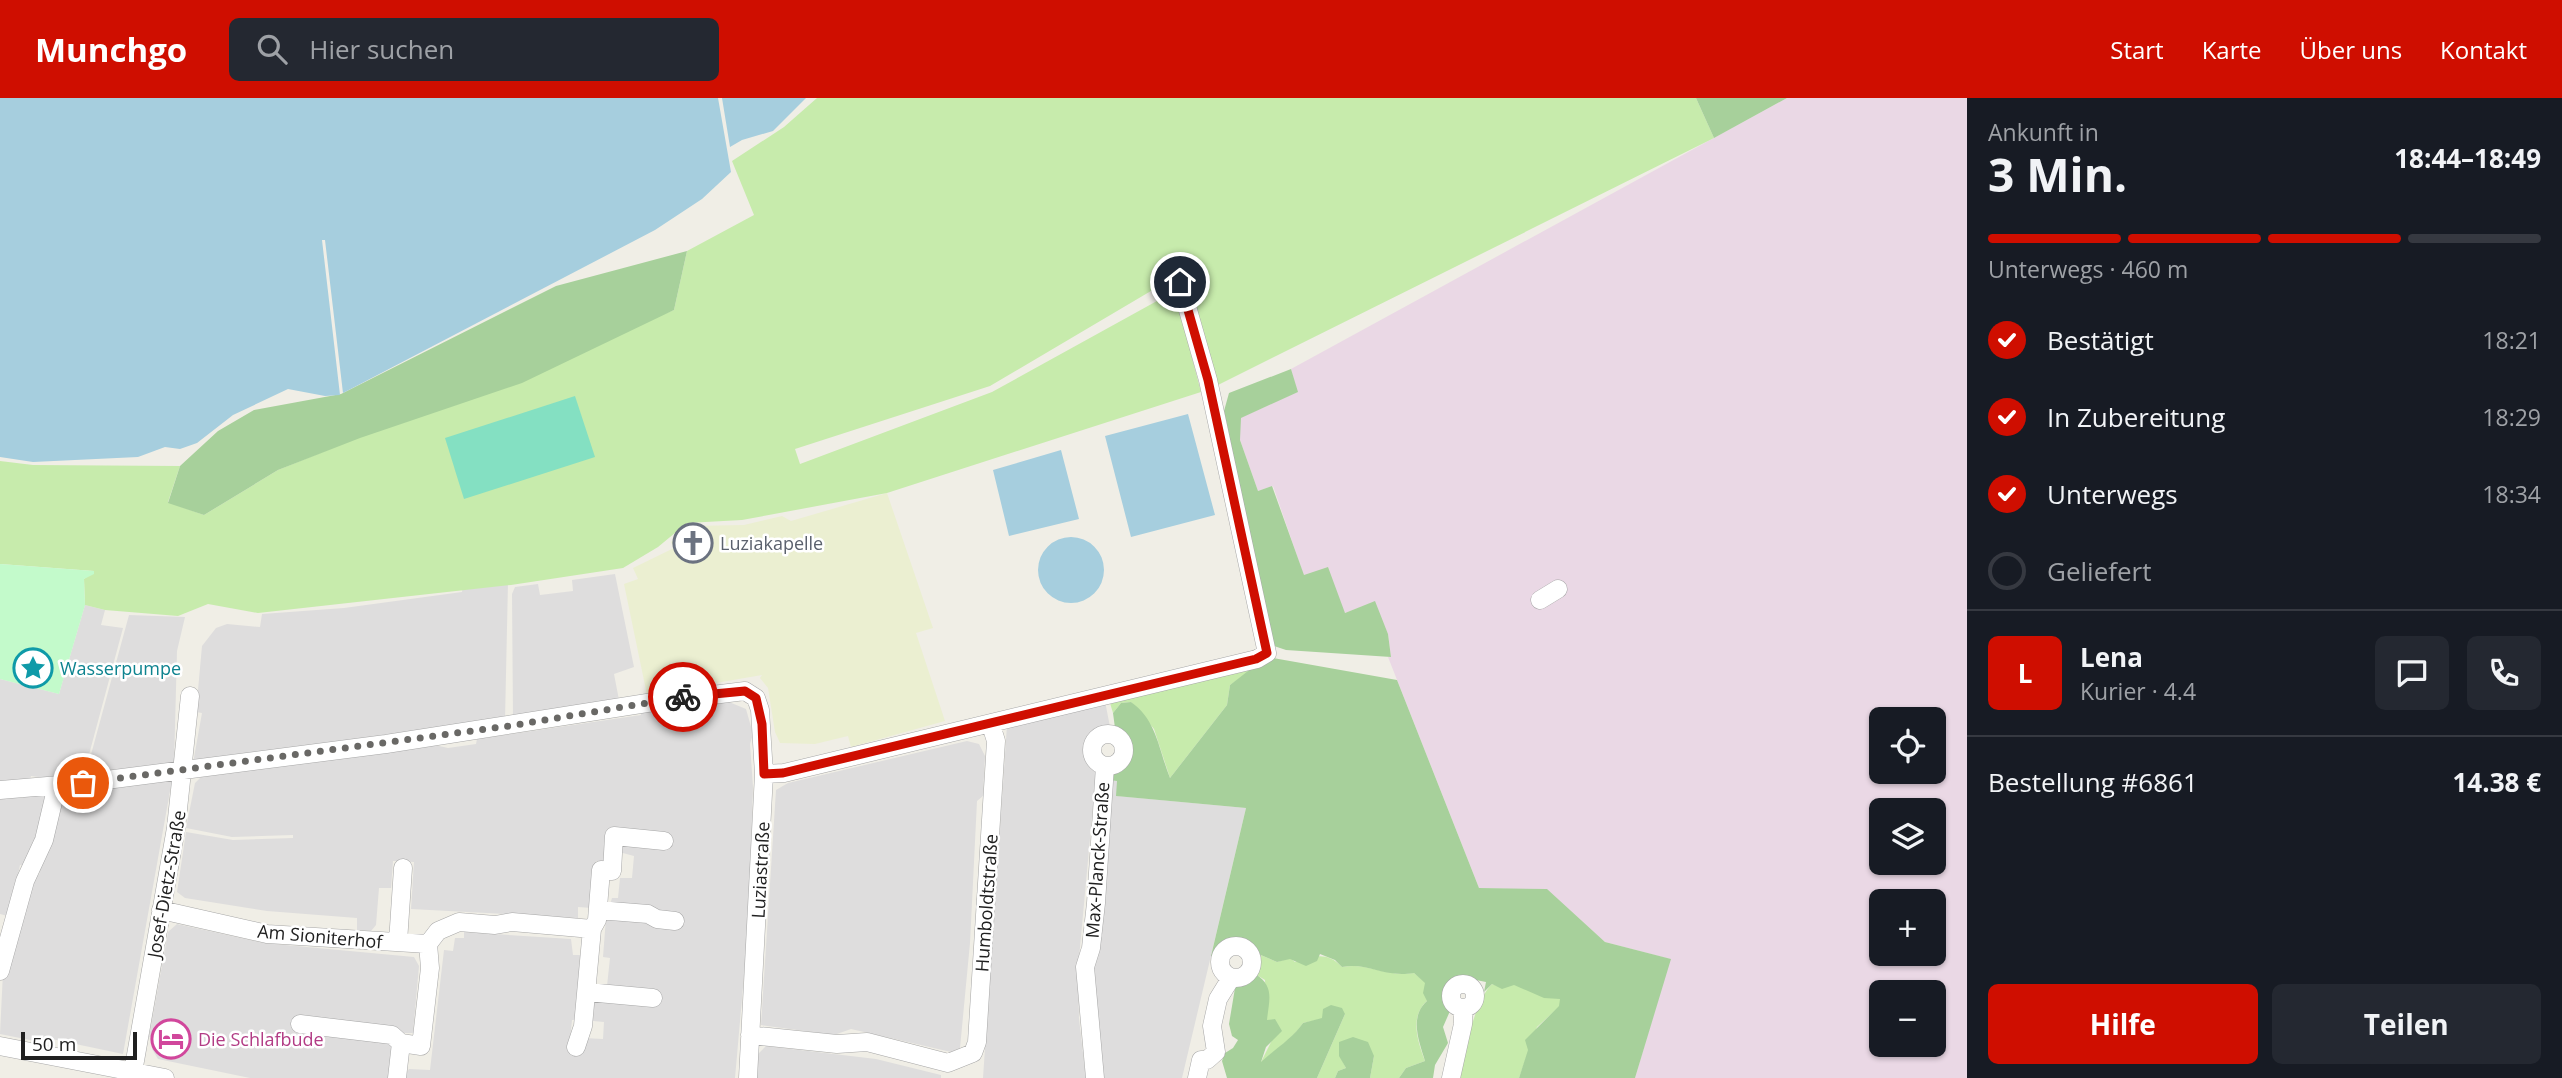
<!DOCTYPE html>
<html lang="de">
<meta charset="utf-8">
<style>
body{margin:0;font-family:"Open Sans",sans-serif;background:#242831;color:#f1f3f6;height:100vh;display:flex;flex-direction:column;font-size:26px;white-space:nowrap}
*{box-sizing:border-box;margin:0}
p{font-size:23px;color:#9ea1a6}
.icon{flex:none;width:38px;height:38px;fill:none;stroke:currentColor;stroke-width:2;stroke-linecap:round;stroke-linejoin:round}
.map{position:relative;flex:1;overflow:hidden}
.drawer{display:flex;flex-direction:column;background:#171b24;width:595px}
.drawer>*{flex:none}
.tools{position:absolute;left:1869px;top:609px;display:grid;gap:14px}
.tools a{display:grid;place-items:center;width:77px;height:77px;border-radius:10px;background:#171b24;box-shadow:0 2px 5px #0004;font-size:35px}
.scale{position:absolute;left:21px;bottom:18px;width:116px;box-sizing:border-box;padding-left:7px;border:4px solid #202020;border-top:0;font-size:19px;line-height:24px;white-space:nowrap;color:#202020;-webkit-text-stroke:5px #fff;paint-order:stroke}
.pin{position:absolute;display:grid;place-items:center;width:60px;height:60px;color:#fff;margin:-30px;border:4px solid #fff;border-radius:50%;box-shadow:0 2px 7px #0007}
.courier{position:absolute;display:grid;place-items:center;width:70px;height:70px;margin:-35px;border:5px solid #cf0e00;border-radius:50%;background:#fff;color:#222;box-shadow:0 2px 9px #0007}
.head em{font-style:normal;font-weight:700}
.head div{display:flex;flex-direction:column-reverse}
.head{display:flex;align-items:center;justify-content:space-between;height:119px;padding:0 21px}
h1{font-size:46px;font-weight:700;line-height:52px}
.bar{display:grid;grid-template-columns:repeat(4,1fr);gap:10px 7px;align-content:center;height:84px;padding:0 21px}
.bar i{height:9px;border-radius:5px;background:#363941}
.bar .selected{background:#cf0e00}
.bar p{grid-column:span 4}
.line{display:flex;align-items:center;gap:18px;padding:0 21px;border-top:2px solid #363941}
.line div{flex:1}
.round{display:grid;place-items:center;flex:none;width:74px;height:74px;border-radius:10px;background:#242831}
ol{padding:0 21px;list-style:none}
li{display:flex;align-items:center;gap:21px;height:77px}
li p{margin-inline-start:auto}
li .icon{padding:7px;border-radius:50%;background:#cf0e00;color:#fff;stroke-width:4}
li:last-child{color:#9ea1a6}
li i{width:38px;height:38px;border:4px solid #363941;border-radius:50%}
.action{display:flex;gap:14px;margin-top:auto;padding:14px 21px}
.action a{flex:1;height:80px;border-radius:10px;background:#cf0e00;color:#fff;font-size:28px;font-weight:700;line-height:80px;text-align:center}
.action a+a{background:#242831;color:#f1f3f6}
header{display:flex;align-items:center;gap:42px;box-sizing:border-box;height:98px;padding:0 35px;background:#cf0e00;color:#fff}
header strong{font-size:33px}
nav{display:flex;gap:38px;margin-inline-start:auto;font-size:24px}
.search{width:490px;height:63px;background:#242831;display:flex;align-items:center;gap:18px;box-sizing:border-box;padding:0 24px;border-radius:10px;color:#9ea1a6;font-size:26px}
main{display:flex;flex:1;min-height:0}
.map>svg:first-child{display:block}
.residential{fill:#dedddd}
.industrial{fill:#ead8e5;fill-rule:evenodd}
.farmland{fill:#ebefd1}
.grass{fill:#c7ebac}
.forest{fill:#a7d09b}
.park{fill:#c3facb}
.pitch{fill:#84e0c2}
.water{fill:#a6cede}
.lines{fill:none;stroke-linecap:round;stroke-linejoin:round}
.minor-casing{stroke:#a7a7a7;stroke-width:19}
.minor{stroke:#fff;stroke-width:18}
.done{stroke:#696865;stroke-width:7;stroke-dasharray:0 12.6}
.route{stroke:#cf0e00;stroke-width:9}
.labels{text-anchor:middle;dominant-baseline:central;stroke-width:5;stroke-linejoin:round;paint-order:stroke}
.worship-label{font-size:18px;fill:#5b616d;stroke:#fff;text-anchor:start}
.culture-label{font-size:18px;fill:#0d838f;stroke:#fff;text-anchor:start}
.street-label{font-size:18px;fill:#202020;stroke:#fff}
.hotel-label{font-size:18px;fill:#b23c85;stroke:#fff;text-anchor:start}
</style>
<header>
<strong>Munchgo</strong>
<div class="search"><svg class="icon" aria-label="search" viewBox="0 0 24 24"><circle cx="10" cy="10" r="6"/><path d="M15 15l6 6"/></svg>Hier suchen</div>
<nav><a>Start</a><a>Karte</a><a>Über uns</a><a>Kontakt</a></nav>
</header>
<main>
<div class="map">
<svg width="1967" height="980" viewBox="0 0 1967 980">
<rect width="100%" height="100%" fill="#f0eee6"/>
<!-- residential -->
<path class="residential" d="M615,476l19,93 -20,7 5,26 -106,19 -1,-125 3,-7 23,-3 2,11 33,-4 -1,-11z
M508,484l-3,138 -312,43 9,-50 -6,-1 6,-66 14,-18 11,-4 33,3 2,-13 82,-6 118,-16 1,-8z
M85,507l20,5 -4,15 22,3 -40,149 -23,3 -29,-4 -2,6 -29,2v-105l59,15z
M129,517l56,2 -8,34 -3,114 -55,8 1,-4 -34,4z
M1105,603l5,26 -16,5 -10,17 2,9 10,15 -18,196 1,50 7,59h-103l24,-353z
M729,604l17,7 7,25 -3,10 3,43 -4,132 -14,159h-332l6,-9 21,1 14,-120 9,1 2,-13h9v-6l107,7 2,16h7l-3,65h-5l-3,31 14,2 1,-15 19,1 1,-17 -11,-1 1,-21 13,-14 3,-28 -7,-1 3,-39 6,-20h6l2,-20h12l2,-22 -15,-4 -10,-19 -2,28h-11l-4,47 -14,-1v11l-167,-9 3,-47 -21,-1 -2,27h-12l-3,37 -5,6 -14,-1v-12l-90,-7 -82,-13 -8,-6 9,-60 47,8 60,-2v-3l-61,2 -46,-9 9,-45 6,-6 234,-32 13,3 28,-4 1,-5 164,-24v-5l38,-4 1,3z
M967,643l12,3 6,12 -2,40 -6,5 -7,142 -10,105 -9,4 -100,-23 -17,6 -73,-10 15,-235 12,-7z
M172,682l-49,274 -76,-16 -2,5 -45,-9 3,-62 30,-98 6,1 22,-85z
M1108,682l10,1 -1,15 129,12 -64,270h-83l-8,-95z
M52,693l-26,75 -6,-1 -9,46 -3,5 -8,-2v-117l23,1 2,-5z
M177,826l87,19 150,14 5,9 -6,67h-19l-5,45h-139l-92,-19 -6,-10 2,-11 -5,-1 19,-105z
M766,948l110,13 65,16v3h-184l1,-24z"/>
<!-- industrial -->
<path class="industrial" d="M1787,0h180v980h-332l35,-119 -65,-17 -58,-52 -68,-2 -91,-231h3l-3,-23 -14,-32 -29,11 -41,-37 -31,-90 -15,5 -18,-51v-22l57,-26 -6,-23zM1881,621h53v53h-53zM1881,712h53v53h-53zM1881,803h53v53h-53zM1881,894h53v53h-53z"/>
<!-- farmland -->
<path class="farmland" d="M887,395l46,135 -17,5 29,88 -94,26 -3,-11 -33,8 -35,-1 -5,-11 -7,-44 -8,-10 2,-3 -115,20 -23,-111 14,-5 -5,-11 41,-20 -3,-6 20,-16 53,-1 38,-9 9,5z"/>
<!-- grass -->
<path class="grass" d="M817,0h879l18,40 -502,250 -34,-113 -188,111 -195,63 5,15 192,-72 174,-96 12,8 23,88 -314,101 -145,27 -55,3 -29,24 -35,21 -112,17 -253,28 -50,-9 -30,12 -73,-6 -20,-5 -1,-26 10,-8 -94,-7v-103l33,4 147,1 -12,36 36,13 74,-45 396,-160 13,-59 67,-36 -22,-54 52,-34z
M1259,567l-29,20 -3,20 -57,73 -16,-49 -23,-27 -10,1 -8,10 -3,-10z
M1256,855l21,9 13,-4 5,4c19,-6 32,-11 47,5 27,-5 40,10 72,6l12,10 1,18c-18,16 -9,41 -2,60l-19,7 -7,10h-29l4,-22h-34l6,12 -8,3 -3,7h-18l28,-64 -42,9c-10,16 -29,27 -43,41l12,-24 -5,-19 -2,-41 -10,-6 3,-8z
M1492,886c8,4 14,-1 23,1 16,4 28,11 45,13v8l-23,21 -18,51h-62c7,-24 18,-78 35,-94z"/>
<!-- forest -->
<path class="forest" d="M1696,0h91l-73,40z
M687,153l-13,59 -152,73 -162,55 -82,32 -74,45 -36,-12 12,-37 38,-35 36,-21 87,-16 215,-108z
M1291,271l7,23 -57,26 -1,22 18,51 14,-5 32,89 24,-8 17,46 30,-12 13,33 3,23 -105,-7 -12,-4 -50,-235 5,-18z
M1273,560l124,22 82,208 68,1 58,53 66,17 -36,119h-116l9,-28 -3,-10 34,-34 1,-7 -16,-1 -30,-13 -12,4 -10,-5 -8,8 2,-10 -20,-4 -12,3c-9,9 -12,19 -4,30l-7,16 5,16 -13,22 -2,13h-34l7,-10 19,-7c-6,-20 -16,-44 2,-60l-4,-8 2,-10 -11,-10c-32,5 -45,-11 -72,-6l-7,-7 -15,-6 -3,7 -11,5 -16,-7 -13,3 -21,-9 -16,-12 -14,2 -11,14 -4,-1 35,-148 -130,-12 1,-15 -9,-1c5,-7 12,-8 17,-14 12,-14 4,-31 -10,-38l-2,-15 8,-10 10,-1c26,18 28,49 39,76l57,-73 3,-20 31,-24z
M1255,876c20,12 14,26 12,46l8,-1 7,12 -16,16 -5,15c14,-13 32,-24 42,-39l19,-5 1,-9 8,-4 11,3 3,6 -28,64h-90l-5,-17 3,-8 8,-5 5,-8 -6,-4 -3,-12 6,-36z
M1353,939l15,5 6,14 -4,22h-35l3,-7 8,-3 -7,-12v-14z"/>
<!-- park -->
<path class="park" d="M0,466l94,7v3l-10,5 1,26 -26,89 -59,-15z"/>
<!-- pitch -->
<path class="pitch" d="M575,298l20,61 -131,42 -19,-61z"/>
<!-- water -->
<path class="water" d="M0,0h718l13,74 -29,27 -47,31 -312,163 -18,-153h-3l18,155 -15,1 -37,-7 -55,26 -36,28 -17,6 -15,-2 -27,10 -105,5 -33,-5z
M722,0h84l-33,33 -31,9 -12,7z
M1188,316l27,101 -84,22 -26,-101z
M1061,352l18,69 -70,17 -16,-66z
M1038 472a33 33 0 1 1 66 0a33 33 0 1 1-66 0Z"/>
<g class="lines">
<!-- minor casing -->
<g class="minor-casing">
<path id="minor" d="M1540,502l18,-11
M1092 652a16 16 0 1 1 32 0a16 16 0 1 1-32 0Z
M764,676l20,-1 473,-114 10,-6 -59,-273 -28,-98
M0,692l83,-7 303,-39 261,-41 98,-12 11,7 4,12 4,64 -16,304
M161,812l106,24 161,10 10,-13 21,-9 36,3 17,-3 80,7 -9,97 -7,21
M598,812l50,4 9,5 18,2
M592,831l5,-9 4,-50 11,1 2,-35 50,5
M398,844l5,-74
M1220 864a16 16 0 1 1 32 0a16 16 0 1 1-32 0Z
M0,873l25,-90 19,-41 13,-55
M1451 898a12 12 0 1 1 24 0a12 12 0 1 1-24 0Z
M587,894l66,6
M300,926l92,11 9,8 20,3 9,-78 -2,-24
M750,937l87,9 30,-2 81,21 25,-10 4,-11 19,-301 -5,-16
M0,948l165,32
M133,974l43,-244 14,-132
M397,980l4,-35
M1095,980l-10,-111 6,-19 5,-45 9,-137
M1197,980l4,-18h6l9,-8 -4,-26 6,-27 13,-21
M1451,980l12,-54v-16"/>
</g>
<!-- minor -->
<use href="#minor" class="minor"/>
</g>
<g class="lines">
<!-- done -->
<path class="done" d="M83,685l426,-57 174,-29"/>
<!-- route -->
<path class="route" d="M683,599l62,-6 11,7 6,26 2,50 19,-1 473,-114 11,-6 -59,-273 -28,-98"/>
</g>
<!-- icons -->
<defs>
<g id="church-ring" transform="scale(2.0125)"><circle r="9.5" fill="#fff" stroke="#6b7280" stroke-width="1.5"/><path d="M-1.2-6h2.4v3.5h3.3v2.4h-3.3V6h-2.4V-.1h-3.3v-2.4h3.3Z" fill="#6b7280"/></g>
<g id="sight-ring" transform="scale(2.0125)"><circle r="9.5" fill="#fff" stroke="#0f9aa8" stroke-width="1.5"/><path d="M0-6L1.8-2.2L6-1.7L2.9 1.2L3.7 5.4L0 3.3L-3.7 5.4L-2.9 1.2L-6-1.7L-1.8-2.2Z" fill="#0f9aa8"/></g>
<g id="hotel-ring" transform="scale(2.0125)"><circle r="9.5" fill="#fff" stroke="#d1479c" stroke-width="1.5"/><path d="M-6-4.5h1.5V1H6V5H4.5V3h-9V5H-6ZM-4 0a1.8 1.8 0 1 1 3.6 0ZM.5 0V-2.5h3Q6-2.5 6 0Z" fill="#d1479c"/></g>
</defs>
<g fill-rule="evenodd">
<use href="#church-ring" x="693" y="445"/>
<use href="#sight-ring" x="33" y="570"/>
<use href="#hotel-ring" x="171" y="941"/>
</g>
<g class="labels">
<!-- worship labels -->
<g class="worship-label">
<text x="720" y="445">Luziakapelle</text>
</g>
<!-- culture labels -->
<g class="culture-label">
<text x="60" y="570">Wasserpumpe</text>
</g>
<!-- street labels -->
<g class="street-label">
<text transform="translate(1097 762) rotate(-86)">Max-Planck-Straße</text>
<text transform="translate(760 772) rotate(-87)">Luziastraße</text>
<text transform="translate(166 786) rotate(-80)">Josef-Dietz-Straße</text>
<text transform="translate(986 805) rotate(-86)">Humboldtstraße</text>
<text transform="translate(320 838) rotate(5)">Am Sioniterhof</text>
</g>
<!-- hotel labels -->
<g class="hotel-label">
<text x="198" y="941">Die Schlafbude</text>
</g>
</g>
</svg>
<div class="tools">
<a><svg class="icon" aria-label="locate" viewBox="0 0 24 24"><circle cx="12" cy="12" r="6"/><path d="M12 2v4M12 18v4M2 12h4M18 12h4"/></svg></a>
<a><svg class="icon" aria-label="layers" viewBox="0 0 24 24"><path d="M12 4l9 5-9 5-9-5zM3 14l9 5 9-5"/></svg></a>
<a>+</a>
<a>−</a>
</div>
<div class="scale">50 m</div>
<div class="pin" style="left:83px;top:685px;background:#ea580c"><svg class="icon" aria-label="bag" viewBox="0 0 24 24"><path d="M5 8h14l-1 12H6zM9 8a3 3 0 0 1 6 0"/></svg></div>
<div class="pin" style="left:1180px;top:184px;background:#1f2937"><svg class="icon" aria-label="home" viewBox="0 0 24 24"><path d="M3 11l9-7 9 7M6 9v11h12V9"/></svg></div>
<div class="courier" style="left:683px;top:599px"><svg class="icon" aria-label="bike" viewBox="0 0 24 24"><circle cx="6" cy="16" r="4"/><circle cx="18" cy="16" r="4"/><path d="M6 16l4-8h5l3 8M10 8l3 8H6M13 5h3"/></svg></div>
</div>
<section class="drawer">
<div class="head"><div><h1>3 Min.</h1><p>Ankunft in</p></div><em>18:44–18:49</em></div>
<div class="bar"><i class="selected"></i><i class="selected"></i><i class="selected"></i><i></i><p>Unterwegs · 460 m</p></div>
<ol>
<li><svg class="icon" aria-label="check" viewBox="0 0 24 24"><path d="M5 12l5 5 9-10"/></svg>Bestätigt<p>18:21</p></li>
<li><svg class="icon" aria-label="check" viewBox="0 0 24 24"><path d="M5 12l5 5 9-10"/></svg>In Zubereitung<p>18:29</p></li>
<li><svg class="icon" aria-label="check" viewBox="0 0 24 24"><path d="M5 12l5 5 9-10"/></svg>Unterwegs<p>18:34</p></li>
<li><i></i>Geliefert</li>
</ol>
<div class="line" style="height:126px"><b class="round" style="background:#cf0e00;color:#fff">L</b><div><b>Lena</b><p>Kurier · 4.4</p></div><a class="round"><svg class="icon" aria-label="chat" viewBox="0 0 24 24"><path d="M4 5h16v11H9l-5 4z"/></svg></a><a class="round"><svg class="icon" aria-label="phone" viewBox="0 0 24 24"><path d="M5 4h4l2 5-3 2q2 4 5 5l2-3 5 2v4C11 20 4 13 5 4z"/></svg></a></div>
<div class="line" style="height:91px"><div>Bestellung #6861</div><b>14.38 €</b></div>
<div class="action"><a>Hilfe</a><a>Teilen</a></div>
</section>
</main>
